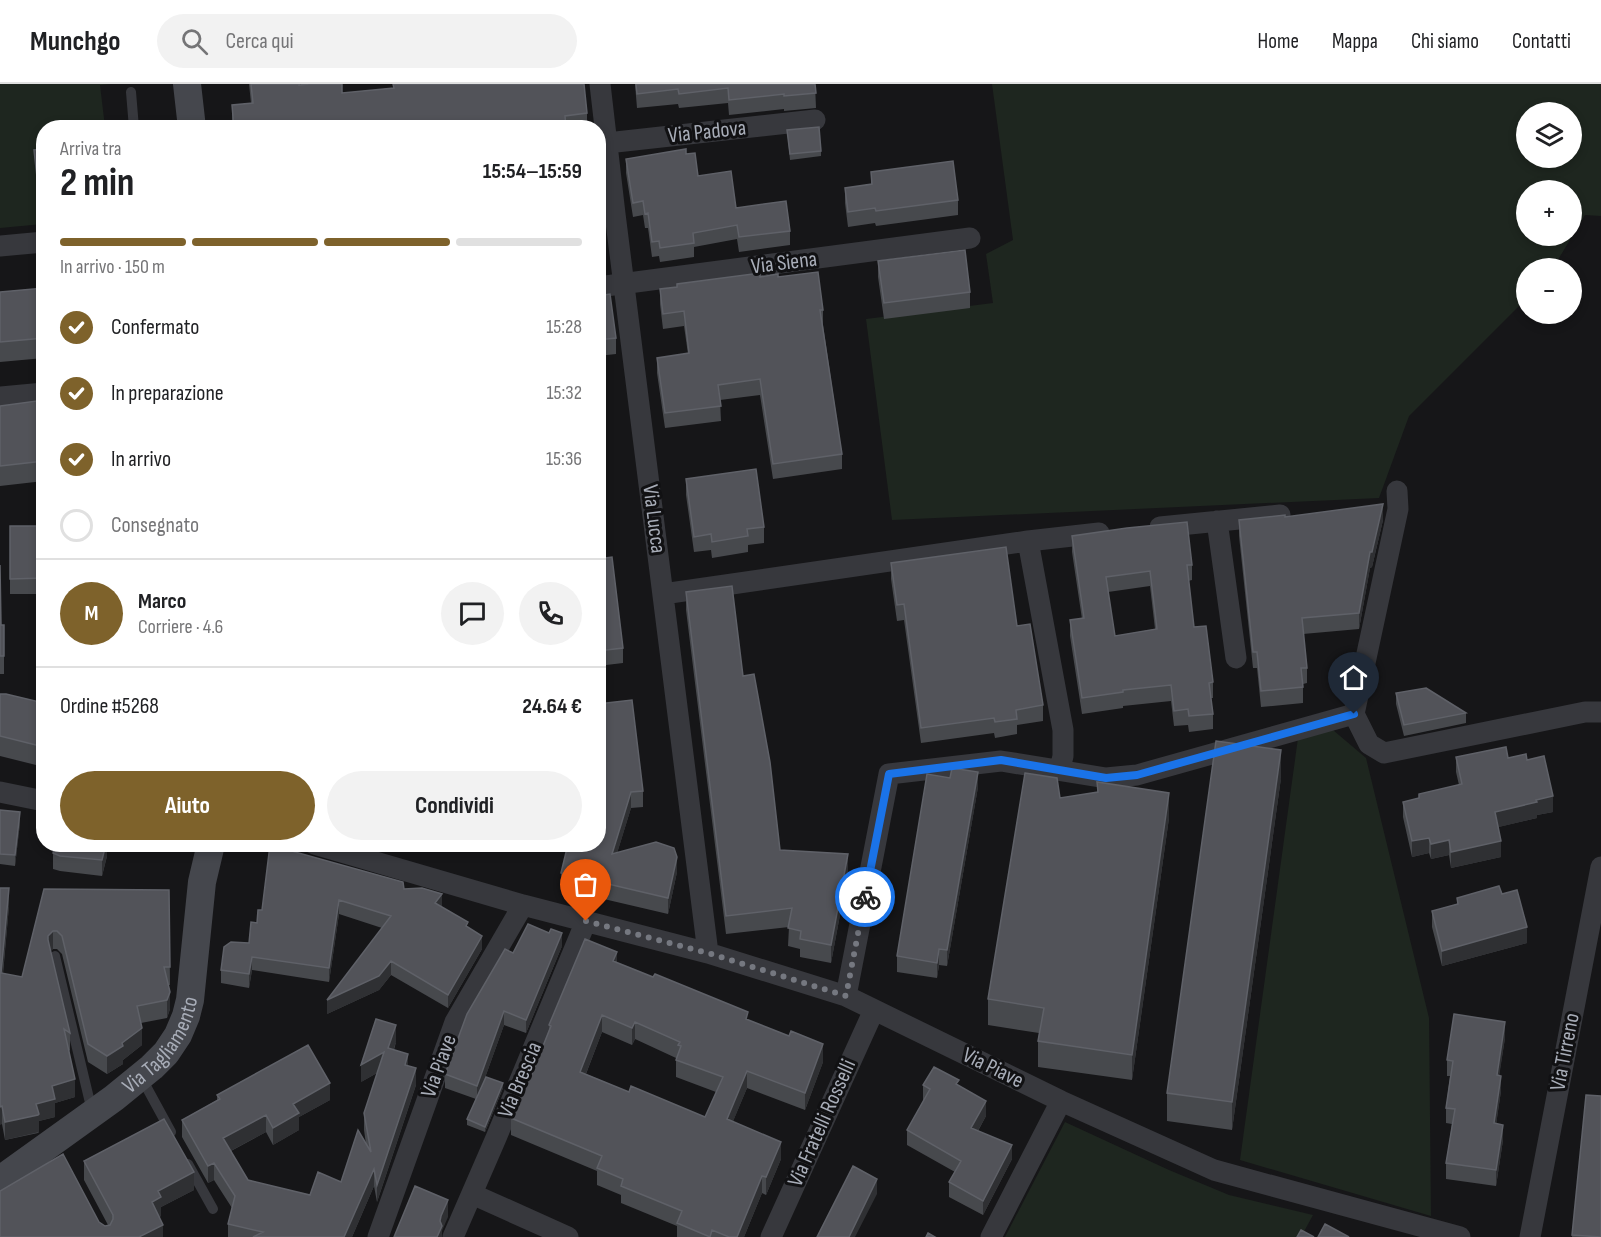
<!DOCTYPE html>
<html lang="it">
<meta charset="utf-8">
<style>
body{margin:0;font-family:"Sofia Sans Condensed",sans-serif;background:#f2f2f2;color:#202124;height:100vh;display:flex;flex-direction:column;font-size:22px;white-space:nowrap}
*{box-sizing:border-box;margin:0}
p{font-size:20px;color:#757577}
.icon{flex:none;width:33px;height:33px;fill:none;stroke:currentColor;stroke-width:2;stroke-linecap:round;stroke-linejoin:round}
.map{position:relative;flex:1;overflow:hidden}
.sheet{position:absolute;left:36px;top:36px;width:570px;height:732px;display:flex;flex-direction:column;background:#fff;border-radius:24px;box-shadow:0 3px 9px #0003}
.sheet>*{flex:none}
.tools{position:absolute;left:1516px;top:18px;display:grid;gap:12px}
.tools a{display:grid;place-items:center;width:66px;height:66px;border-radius:50%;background:#fff;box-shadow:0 3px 9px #0003;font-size:30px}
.pin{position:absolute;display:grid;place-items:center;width:51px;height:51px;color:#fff;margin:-62px -26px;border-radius:50% 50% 50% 0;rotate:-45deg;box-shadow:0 0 6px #0007}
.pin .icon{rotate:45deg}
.courier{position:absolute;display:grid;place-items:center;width:60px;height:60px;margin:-30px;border:4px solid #1a73e8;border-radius:50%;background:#fff;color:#222;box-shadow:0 2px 8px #0007}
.overview em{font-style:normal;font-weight:700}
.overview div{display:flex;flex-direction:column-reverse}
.overview{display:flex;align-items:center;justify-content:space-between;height:102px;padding:0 24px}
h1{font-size:39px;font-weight:700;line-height:45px}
.bar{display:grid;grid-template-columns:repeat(4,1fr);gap:9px 6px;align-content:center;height:72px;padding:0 24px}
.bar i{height:8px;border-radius:4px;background:#e0e0e0}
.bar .on{background:#7e622b}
.bar p{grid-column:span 4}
.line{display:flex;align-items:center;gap:15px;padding:0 24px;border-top:2px solid #e0e0e0}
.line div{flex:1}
.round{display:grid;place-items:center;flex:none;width:63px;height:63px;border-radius:32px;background:#f2f2f2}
ol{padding:0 24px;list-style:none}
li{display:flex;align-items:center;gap:18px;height:66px}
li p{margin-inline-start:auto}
li .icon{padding:6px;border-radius:50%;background:#7e622b;color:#fff;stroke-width:4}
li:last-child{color:#757577}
li i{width:33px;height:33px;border:3px solid #e0e0e0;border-radius:50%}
.cta{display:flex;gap:12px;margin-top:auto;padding:12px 24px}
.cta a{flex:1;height:69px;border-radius:36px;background:#7e622b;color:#fff;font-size:24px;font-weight:700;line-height:69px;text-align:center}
.cta a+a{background:#f2f2f2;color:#202124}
header{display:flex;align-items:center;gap:36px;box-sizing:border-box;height:84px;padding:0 30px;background:#fff;border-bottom:2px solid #e0e0e0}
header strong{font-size:28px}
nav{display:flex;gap:33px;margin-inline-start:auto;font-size:21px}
.search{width:420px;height:54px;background:#f2f2f2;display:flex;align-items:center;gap:15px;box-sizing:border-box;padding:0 21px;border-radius:33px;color:#757577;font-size:22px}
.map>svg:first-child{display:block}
.green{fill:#1e261f;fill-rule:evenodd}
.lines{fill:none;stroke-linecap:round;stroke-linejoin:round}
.lane{stroke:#37383d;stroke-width:10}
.street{stroke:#37383d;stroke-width:21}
.secondary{stroke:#45474d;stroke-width:28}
.wall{fill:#47494d;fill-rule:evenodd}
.shaded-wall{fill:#2f3033}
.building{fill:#525359;stroke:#5f6168;stroke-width:1.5;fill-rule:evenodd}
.done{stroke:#757880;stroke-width:6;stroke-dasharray:0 10.8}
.route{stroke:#1a73e8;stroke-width:8}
.labels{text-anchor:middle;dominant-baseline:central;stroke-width:6;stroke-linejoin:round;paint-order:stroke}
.street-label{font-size:22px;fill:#a8adb8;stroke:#111113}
</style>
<header>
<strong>Munchgo</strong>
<div class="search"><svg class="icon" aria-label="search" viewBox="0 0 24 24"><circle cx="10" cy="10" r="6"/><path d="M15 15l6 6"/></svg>Cerca qui</div>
<nav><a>Home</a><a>Mappa</a><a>Chi siamo</a><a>Contatti</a></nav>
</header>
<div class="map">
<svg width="1601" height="1153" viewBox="0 0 1601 1153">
<rect width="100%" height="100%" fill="#161618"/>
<!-- green -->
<path class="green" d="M0,0h111l-11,1 5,42 -61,1 -1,96 -43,4z
M992,0h609v132l-16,-1 -32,53h-26v30l-118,118 -30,82 -487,22 -26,-201 127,-16 -7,-49 27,-14zM1527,28h45v46h-45zM1527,106h45v46h-45z
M1333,646l33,28 63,260 2,198 -191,-56 58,-422z
M1065,1038l104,48 60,25 84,20 -12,22h-296z"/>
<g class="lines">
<!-- lane -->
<path class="lane" d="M131,8l3,36
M55,872l37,155
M141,993l30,55
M188,1080l25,45"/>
<!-- street -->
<path class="street" d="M600,0l15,130 93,739
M598,60l217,-24
M0,162l44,-4
M598,203l372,-49
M0,313l44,-4
M1397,407l1,18 -44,205 15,30 15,9 201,-41h16
M1217,437l19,137
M1160,443l120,-12
M1028,457l35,189v26l-3,13
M663,510l365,-53 71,-8
M0,708l44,9
M314,760l209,61 185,48 138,43 215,105 153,69 246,67
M846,912l43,-222 112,-13 105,17 31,-3 217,-61
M472,1110l96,43
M378,1153l77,-215 68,-117
M453,1153l43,-99 90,-217
M771,1153l103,-227
M991,1153l70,-136
M1530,1153l71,-370"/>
<!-- secondary -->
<g class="secondary">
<path d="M187,0l5,44"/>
<path id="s1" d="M0,1096l114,-82 38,-31 14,-14 12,-18 8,-19 4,-16 12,-118 9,-38"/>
</g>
</g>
<!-- wall -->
<path class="wall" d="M249,0h50v1l43,8 51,-5v-4h191l3,29v15h-355v-23l19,-2z
M635,0h180l1,24 -32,3v-2l-55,6 -1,-12 -49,5 -1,-4 -41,4z
M787,46l34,21v5l-31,4z
M44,65v50l-5,1 -5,-50z
M686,70l12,22 38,32 54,23v14l-51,7 -2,-13 -43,8v10l-34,5 -1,-6 -7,1 -4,-29h-3l-2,-13 -10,2 -7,-44v-14z
M871,88l87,28v15l-82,11 -1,-3 -27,4 -3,-24v-15l26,-4z
M878,177l92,31v16l-86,11 -6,-42z
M760,193h18l45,33v15l19,129v15l-69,10 -13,-84 -40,5 1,21 -56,7 -8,-55v-15l31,-4 -4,-28 -21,3 -3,-25v-15z
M44,204v70l-44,4v-70z
M598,212l18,42v16l-18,2z
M44,316v81l-44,5v-80z
M598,373l5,34v16l-5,1z
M686,395l78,48v16l-16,2v7l-36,6 -1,-8 -17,2 -8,-57z
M1285,433l98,3 -11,47 -2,1 -11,61 -56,5 4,34v15l-4,1v19l-42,4 -4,-39h-4l-14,-132v-16z
M10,442h34v68h-34z
M1072,452l120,29v15l-4,1 6,46 19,55v16h-2l2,16v15l-24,3 -1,-7 -14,1 -3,-25 -48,5v2l-41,6 -12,-78v-16l12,-1 -10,-67zM1150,502l5,43 -40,7 -7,-44z
M598,475l25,89v15l-25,3z
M891,479l126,63 26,79v16l-26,4v9l-22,4 -1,-5 -73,10 -17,-123 -7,1 -6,-42z
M0,481l1,60h3v49h-4z
M686,508l57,84 37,174 68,22 -17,91 -31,-6v-8l-12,-3 1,-19 -63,7 -40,-324z
M1396,609l70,20v10l-62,13 -8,-32z
M0,610l44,9v64l-44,-11z
M598,620l45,87v16l-12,1 -14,45 60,19 -9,42 -107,-25v-16l37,-29z
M1456,673l52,1 19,2 26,52 -16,3v3l-39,9 3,30 -50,11 -2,-13 -18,4 -2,-6 -17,4 -9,-40v-15l16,-4v-4l40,-9 -3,-13z
M950,694l28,9 -31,179 -8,-1 -2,13 -40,-6v-16z
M1281,694l-49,352 -65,-9v-28z
M1097,698l72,36 -37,262 -94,-13v-26l1,-8 -51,-8v-26l72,-201 37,-6z
M0,726l20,13 -5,43 -15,-2z
M107,760v12l-5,20 -42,-5 -7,-2v-16z
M0,804l9,18 -6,68 19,3 22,-88 125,1 1,95h-2l2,24 -3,9 -26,5 1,22 -19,15v4l-16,10 -19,-12 -26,-108 -5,-5h-4l-3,2 20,82v18l-1,-1 6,47 -20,6v14l-16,4v11l-1,1 -33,7 -3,-16z
M404,805l38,18 26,21 14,21 -34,59 -57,-33 -12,15 -52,24 55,-86 -43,-14 -10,68 -77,-12 -3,18 -28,-5v-13l28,-27 13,-33z
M1502,810l25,49 -85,23 -10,-39v-16l25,-7v-6z
M562,862l-36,87 -22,-8 -22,61 21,2 -18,44 -18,-7v-6l9,-20 -31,-11v-14z
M617,879l131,57 75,42 -18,48 -58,-22 -14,33 48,38 -15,36 -4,-2 -18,44h-67v-11l-56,-23v-8l-24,-10v-14l-86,-36v-17l20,-42 18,-46v-5zM602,948l30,13 3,-6 41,19v19l40,15 -11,25 -76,-25 -43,-18z
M1505,954l-6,37 2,16 -5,33 7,16 -7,46 -50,-7v-16l6,-39 -6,-1v-15l4,-32h-3v-16z
M396,958l-2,8 14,16 8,19 -39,117 -3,-16 -22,51h-124v-13l4,-16 -18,-28 -6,3 -26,-46v-17l35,-20v-5l113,5 -31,17v13l-26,15 -7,-13 -35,19 17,29 62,15 31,-13 25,-38 -2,-14v-17l13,-40 -16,9z
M923,1001h36l27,31 -8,15 34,28 -29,56 -34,-18v-15l6,-10 -48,-27v-15l17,-30h-1z
M1586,1011l15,142h-29z
M84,1077l110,29 -33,17v9l-2,1 4,20h-163v-46l99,31 6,4 3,-1 -24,-45z"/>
<!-- shaded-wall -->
<path class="shaded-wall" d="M1383,420v16l-11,47 -2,1 -11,61v-16l11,-61z
M1281,666v28l-49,352v-28z
M978,688v15l-31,179v-16z
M631,708v16l-19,62v-16z
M1169,709v25l-37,262v-25z
M1553,712v16l-16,3v3l-42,10v-16l41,-12z
M20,728v11l-5,43v-11z
M1429,754v15l-17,4v-16z
M1449,756v15l-18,4v-15z
M1501,757v16l-50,11v-16z
M106,760h1v12l-5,20v-16z
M848,770v18l-17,91v-18z
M677,773v15l-9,42v-16z
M9,804v18l-8,85v-18z
M442,810v13l-7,-4z
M339,816v14l-10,68v-14z
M1527,843v16l-85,23v-15z
M53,847v18l-5,4v-17z
M562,849v13l-36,87v-13z
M482,852v13l-34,59v-13z
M939,865v16l-2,13v-15z
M617,868v17l-4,-8z
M252,873v13l-3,18v-14z
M391,877v14l-12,15 -52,24v-14z
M170,908v17l-3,9v-18z
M504,927v14l-27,75v-14z
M602,931v17l-22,57v-17z
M635,938v17l-3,6v-17z
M1505,938v16l-8,53v-16z
M396,941v17l-8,23v-17z
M142,944v17l-19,15v4l-16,10v-18l15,-13z
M823,960v18l-18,48v-17z
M384,968v17l-23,13v-17z
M408,970v17l-3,-6z
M416,984v17l-39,117v-17z
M747,987v17l-20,48v-17z
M1501,992v15l-7,48v-16z
M75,995v18l-20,6v14l-16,4v11l-34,8v-18l31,-18 16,-18z
M330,999v17l-31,17v13l-26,15v-17l20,-24z
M503,999v5l-18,44v-5z
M986,1017v15l-15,27v-15z
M2,1022v18l-2,1v-18z
M266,1031v17l-43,23v-17z
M1503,1041v15l-7,46v-16z
M781,1058v17l-15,36v-18z
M1012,1061v14l-29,56v-14z
M214,1079v17l-6,3v-17z
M374,1085v17l-22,51h-8z
M194,1088v18l-33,17v9l-9,5v-19l6,-11z
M762,1092v17l-18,44h-7z
M877,1095v15l-22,43h-7z
M448,1116v17l-6,14v6h-5l4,-21z
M163,1141v12h-24z"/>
<!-- building -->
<path class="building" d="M251,0h48v1l11,-1h32v9l52,-5 -1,-4h191l3,29 -22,3 1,12h-98v-1l-7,1h-227l-2,-23 21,-2z
M636,0h179l1,9 -32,3v-2l-55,6 -1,-12 -49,6 -1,-5 -41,5z
M819,43l2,24 -31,3 -3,-24z
M44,65v45l-5,1 -5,-45z
M686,65v5l9,-1 3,23 33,-5 5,37 50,-7 4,30 -51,6 -2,-12 -44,8 1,10 -34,5 -1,-7 -7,1 -4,-29 -3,1 -2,-13 -10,2 -7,-44z
M953,77l5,39 -82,11 -1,-3 -27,4 -3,-24 27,-4 -1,-12z
M965,166l5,42 -86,11 -6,-42z
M818,188l5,38h-3l22,144 -69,10 -13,-85 -42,6 3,21 -56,7 -8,-55 32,-5 -5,-42 -21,3 -3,-25 17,-2v-3l83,-11v4l18,-3v3z
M44,204v50l-44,4v-50z
M610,210l6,44 -18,2v-44z
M44,316v61l-44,5v-60z
M598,373l5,34 -5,1z
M756,385l8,58 -17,2 1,7 -36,6 -1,-8 -17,3 -8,-58z
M1383,420l-11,48h-2l-11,61 -57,5 5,50h-6l2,19 -42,4 -4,-39h-4l-14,-132 46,-5v2z
M1187,438l5,43h-5l7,62 12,-1 7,56 -4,1 4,31 -24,2 -1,-7 -14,2 -3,-26 -48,5v2l-41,6 -12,-78 14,-2 -12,-82 55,-8zM1150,487l7,58 -42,7 -9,-59z
M10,442h34v52l-34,1z
M1006,463l11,79 13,-2 13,81 -27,5 1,9 -22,3 -1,-4 -73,10 -17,-124 -7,1 -6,-42z
M612,473l11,91 -25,3v-92z
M0,481l1,60h3v31h-4z
M732,502l11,90 11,-2 16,88 10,88 68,4 -17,91 -31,-6 1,-8 -13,-3 4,-20 -66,8 -40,-324z
M1426,604l40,25 -62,12 -8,-32z
M0,610h6l38,9v44l-44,-11z
M632,616l11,91 -12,1 -19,62 44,-12 18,6 3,9 -9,41 -107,-25 7,-29h30v-140z
M1216,657l65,9 -49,352 -65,-9z
M1506,663l2,11 18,-4 1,6 17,-4 9,40 -17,4 1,2 -42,10 6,29 -50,11 -2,-12 -18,4 -2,-6 -17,3 -9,-39 16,-4v-4l43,-10 -6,-27z
M952,684l26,4 -31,178 -8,-1 -2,14 -40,-7 30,-182 23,4z
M1025,689l32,5 3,20 38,-6 -1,-10 72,11 -37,262 -94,-14 6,-33 -56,-9z
M0,726l20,2 -5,43 -15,-1z
M55,760h51l-4,16 -42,-4 -7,-3z
M270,761l133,37 1,7 18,-1 20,6 -7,9 33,19 -2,4 16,10 -34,59 -57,-34 -12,15 -52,24 64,-84 -52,-16 -10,68 -77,-11 -3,17 -28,-4 3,-23 7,-5 18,1 2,-21 6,1 1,-13h4z
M1499,802l3,8 15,-4 10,37 -85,24 -10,-40 26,-7 -1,-6z
M0,804h9l-8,85 21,4 22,-88 125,1 1,77h-6l6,25 -3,8 -30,6 5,22 -20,15 1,3 -16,10 -19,-12 -26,-108 -5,-5h-4l-5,5v4l22,93 -6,-4 11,50 -23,7 3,13 -19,5 3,10 -1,1 -33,7 -3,-16 -2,1z
M528,840l21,9 2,-4 11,4 -36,87 -22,-9 -27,75 -32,-12 22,-60 38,-65 8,4z
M585,855l32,13 -4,9 40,16 2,-3 93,38 -2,7 43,17 2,-5 32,13 -18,49 -58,-22 -20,48 54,23 -15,35 -4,-1 -25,61h-8l-17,-7 -2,7 -33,-14 5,-12 -61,-25 2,-7 -26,-11 5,-12 -91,-38 18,-43 2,1 20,-50 -2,-1zM602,931l30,13 3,-6 45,20 -2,3 3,1 -5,14 47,17 -18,40 -74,-31 -2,6 -49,-20z
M1454,930l51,8 -8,53 4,1 -7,47 9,2 -7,45 -50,-7 9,-54 -9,-1 7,-47 -6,-1z
M376,935l20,6 -8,23 20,6 -3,11 11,3 -39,117 -3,-16 -30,68h-91l10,-5 -35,-8 7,-28 -21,-33 -6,3 -26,-46 38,-21 -3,-4 91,-50 22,38 -37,21 6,9 -26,15 -7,-13 -43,23 25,42 62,15 8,-23 23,10 17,-52 13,22 -7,-39 20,-61 -23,13z
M934,983l25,13 -3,4 30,17 -15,27 41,17 -29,56 -34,-19 12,-21 -54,-31 23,-41 -7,-4z
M486,993l17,6 -18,44 -18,-8z
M1586,1011l15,1v141l-29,-2z
M164,1035l30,53 -36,19 3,6 -9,5 11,23 -24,12h-139v-46l63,-37 36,68 6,4 5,-1 3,-6v-4l-29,-54z
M853,1082l24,13 -28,58h-32z
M415,1102l33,14 -7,16 -1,5 2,5 -5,11h-43z
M1325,1140l24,13h-31z
M1301,1146l13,7h-17z
M928,1149l7,4h-9z"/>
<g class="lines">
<!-- done -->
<path class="done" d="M586,837l122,32 138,43 19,-99"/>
<!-- route -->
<path class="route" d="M865,813l24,-123 112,-14 105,18 31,-3 217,-61"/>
</g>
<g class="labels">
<!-- street labels -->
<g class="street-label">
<text transform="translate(707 48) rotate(-6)">Via Padova</text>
<text transform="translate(784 179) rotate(-7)">Via Siena</text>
<text transform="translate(654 435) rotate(83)">Via Lucca</text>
<text stroke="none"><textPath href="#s1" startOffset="213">Via Tagliamento</textPath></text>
<text transform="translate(1565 968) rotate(-79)">Via Tirreno</text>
<text transform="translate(439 982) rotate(-70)">Via Piave</text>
<text transform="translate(993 984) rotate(26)">Via Piave</text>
<text transform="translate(520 996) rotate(-67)">Via Brescia</text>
<text transform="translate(822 1039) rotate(-66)">Via Fratelli Rosselli</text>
</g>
</g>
</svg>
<div class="tools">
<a><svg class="icon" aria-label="layers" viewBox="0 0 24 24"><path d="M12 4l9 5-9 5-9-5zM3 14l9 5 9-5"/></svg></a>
<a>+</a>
<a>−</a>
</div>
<div class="pin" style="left:586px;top:837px;background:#ea580c"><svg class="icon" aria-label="bag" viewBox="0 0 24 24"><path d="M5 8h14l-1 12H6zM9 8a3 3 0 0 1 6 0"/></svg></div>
<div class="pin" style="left:1354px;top:630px;background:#1f2937"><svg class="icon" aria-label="home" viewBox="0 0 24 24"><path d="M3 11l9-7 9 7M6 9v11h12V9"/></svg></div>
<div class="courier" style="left:865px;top:813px"><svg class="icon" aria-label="bike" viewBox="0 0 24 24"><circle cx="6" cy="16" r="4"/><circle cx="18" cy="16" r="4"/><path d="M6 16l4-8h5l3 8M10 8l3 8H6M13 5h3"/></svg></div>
<section class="sheet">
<div class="overview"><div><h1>2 min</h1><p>Arriva tra</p></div><em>15:54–15:59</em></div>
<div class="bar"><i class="on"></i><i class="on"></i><i class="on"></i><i></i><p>In arrivo · 150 m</p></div>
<ol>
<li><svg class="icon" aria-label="check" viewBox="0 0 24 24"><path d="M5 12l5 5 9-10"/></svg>Confermato<p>15:28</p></li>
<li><svg class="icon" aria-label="check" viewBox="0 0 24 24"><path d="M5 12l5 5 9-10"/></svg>In preparazione<p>15:32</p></li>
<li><svg class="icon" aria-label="check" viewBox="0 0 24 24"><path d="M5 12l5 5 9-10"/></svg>In arrivo<p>15:36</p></li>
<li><i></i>Consegnato</li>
</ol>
<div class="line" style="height:108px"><b class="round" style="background:#7e622b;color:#fff">M</b><div><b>Marco</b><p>Corriere · 4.6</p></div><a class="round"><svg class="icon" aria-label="chat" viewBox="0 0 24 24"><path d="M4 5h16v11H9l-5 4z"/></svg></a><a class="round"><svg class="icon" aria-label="phone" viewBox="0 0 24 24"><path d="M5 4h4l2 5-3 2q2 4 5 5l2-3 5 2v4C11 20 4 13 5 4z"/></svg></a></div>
<div class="line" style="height:78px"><div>Ordine #5268</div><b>24.64 €</b></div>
<div class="cta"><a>Aiuto</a><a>Condividi</a></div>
</section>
</div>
